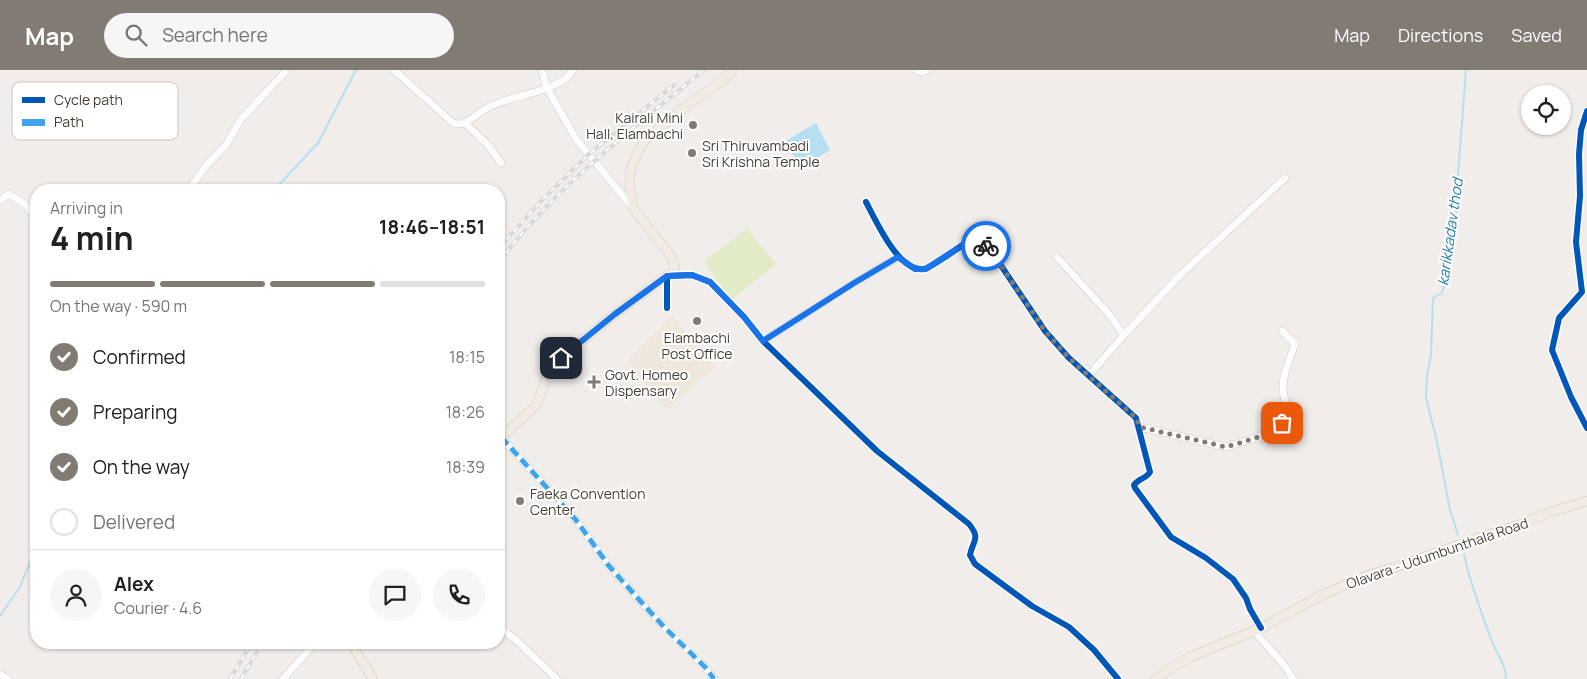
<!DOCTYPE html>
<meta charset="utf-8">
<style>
body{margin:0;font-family:Manrope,sans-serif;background:#f6f6f6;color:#202124;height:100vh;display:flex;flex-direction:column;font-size:19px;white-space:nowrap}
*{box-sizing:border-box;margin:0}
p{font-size:16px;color:#757577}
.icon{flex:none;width:28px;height:28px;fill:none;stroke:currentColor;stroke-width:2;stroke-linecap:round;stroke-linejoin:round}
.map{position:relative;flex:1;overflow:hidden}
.side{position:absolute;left:30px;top:114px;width:475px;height:465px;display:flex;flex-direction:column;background:#fff;border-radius:20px;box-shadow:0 1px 4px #0004}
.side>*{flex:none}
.tools{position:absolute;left:1521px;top:15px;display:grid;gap:10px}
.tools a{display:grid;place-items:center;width:50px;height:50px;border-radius:50%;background:#fff;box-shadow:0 1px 4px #0004;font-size:25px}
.pin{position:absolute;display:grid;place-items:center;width:42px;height:42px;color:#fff;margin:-21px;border-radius:10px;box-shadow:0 2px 8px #0006}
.courier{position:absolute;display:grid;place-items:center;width:50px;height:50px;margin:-25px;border:4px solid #1a73e8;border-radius:50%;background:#fff;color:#222;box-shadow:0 1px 6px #0007}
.summary em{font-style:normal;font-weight:700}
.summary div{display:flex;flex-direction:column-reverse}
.summary{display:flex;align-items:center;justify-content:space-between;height:85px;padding:0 20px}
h1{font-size:32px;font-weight:700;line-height:38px}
.bar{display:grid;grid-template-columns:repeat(4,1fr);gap:8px 5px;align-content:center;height:60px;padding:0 20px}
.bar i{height:6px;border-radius:4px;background:#e0e0e0}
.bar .active{background:#827b74}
.bar p{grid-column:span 4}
.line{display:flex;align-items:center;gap:12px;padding:0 20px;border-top:1px solid #e0e0e0}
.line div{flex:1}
.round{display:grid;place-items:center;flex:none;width:52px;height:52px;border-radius:26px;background:#f6f6f6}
ol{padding:0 20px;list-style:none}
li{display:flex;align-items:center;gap:15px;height:55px}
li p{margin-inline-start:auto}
li .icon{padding:5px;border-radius:50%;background:#827b74;color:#fff;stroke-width:4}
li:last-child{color:#757577}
li i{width:28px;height:28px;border:2px solid #e0e0e0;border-radius:50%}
header{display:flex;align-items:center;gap:30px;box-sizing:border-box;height:70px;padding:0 25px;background:#827b74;color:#fff}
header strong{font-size:24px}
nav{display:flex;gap:28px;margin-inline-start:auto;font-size:18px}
.search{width:350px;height:45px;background:#f6f6f6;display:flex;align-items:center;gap:12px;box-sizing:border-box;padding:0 18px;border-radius:28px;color:#757577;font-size:19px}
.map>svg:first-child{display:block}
.education{fill:#efe7db}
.green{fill:#e1ecc7}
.water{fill:#b6e0f2}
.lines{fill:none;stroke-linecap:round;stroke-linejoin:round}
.stream{stroke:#b6e0f2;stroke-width:2}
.minor-casing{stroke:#cecbc7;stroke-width:8}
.major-casing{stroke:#d4c8b5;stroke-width:10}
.minor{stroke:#fdfcfc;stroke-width:7}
.major{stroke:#f1ebe3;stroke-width:9}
.rail-casing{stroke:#d9d9d8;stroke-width:4}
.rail{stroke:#fff;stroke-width:2;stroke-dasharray:5.5;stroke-linecap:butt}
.quiet{stroke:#3fa4eb;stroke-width:5;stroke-dasharray:10 5;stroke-linecap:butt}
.cycleway-casing{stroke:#fff;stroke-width:9}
.cycleway{stroke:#0057b8;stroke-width:6}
.done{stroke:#827b74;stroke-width:5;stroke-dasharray:0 9}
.route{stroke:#1a73e8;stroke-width:6}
.poi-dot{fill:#827b74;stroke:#fff;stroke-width:2}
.labels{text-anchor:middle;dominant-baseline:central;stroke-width:4;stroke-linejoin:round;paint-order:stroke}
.poi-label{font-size:14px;fill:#473e34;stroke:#fff;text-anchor:start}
.street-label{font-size:14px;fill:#473e34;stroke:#fff}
.water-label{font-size:15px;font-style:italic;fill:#237eab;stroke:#fff}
.key{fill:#fff;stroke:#c8c5c2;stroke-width:1}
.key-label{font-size:14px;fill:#473e34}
</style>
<header>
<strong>Map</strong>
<div class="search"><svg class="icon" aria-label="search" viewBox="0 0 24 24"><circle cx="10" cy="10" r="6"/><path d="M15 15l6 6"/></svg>Search here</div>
<nav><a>Map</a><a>Directions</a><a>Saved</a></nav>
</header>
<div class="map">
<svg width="1587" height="609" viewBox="0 0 1587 609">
<rect width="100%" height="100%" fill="#f0edea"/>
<!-- education -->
<path class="education" d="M672,246l42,51 -47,43 -40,-48z"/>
<!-- green -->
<path class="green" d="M747,159l29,35 -45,36 -27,-39z"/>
<!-- water -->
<path class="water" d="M816,53l14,27 -28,18 -18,-26z"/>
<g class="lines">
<!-- stream -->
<path class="stream" d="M274,120l44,-47 38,-73
M1458,465l-8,-25 -13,-68 -11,-44 1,-23 4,-20 2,-57 9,-5 4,-15v-14l9,-43 2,-18 1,-29 8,-104
M1464,484c6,30 17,57 27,85 5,14 15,25 15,40
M0,546l20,-29 16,-41"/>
<!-- minor casing -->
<g class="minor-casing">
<path id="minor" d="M394,0l59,53c13,5 23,-10 34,-15 19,-10 40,-12 60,-20l29,51 57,69
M542,0l5,18c11,-4 19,-8 26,-18
M916,0l6,2 5,-2
M1587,41l-6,19 -2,24 1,42 -4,46 6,50 -23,26 -7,32 19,47 16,31
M465,53l24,23 12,17
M189,120l17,-24 20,-21 15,-26 46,-49
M0,130l9,-6 17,11 10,14
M866,132c10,19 33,71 58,67 7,-1 40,-25 49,-31l4,-1 4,3 15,18 49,73 24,27 67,60 14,54c-3,6 -12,7 -16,13l1,3 36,49 35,21 27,21 13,19 4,11 11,19
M1057,187l51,56 16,22
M667,238v-32l25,-1 18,7 34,35 19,24 114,110 92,73c12,15 4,16 1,31l5,9 57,42 37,21 25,23 24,29
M763,271l91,-58 44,-26
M1089,305l35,-40 56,-60 105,-97
M1140,357l86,20 30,-9 27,-15 5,-5c0,-10 -4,-18 -5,-28 -1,-15 7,-31 12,-46l-13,-13
M501,367l75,83 33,46 25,28 30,33 41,40 9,12
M499,557l17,13 41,39
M1253,560l32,36 8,13
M0,604l8,5
M283,609l33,-37"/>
</g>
<!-- major casing -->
<g class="major-casing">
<path id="major" d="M499,369l37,-33 4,-10 9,-28 66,-54 60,-44 -1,-6 -4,-9 -37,-47 -3,-19v-17l5,-14 9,-17 34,-29 45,-32 10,-10
M352,572l3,8 18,29
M1156,609l15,-11 19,-11 71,-29 61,-33 41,-18 30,-9 94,-33 35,-11 28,-12 37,-11"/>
</g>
<!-- minor -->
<use href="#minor" class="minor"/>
<!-- major -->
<use href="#major" class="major"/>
<!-- rail casing -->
<g class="rail-casing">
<path id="rail" d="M499,178l42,-47 47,-46 86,-70
M499,192c56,-75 133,-133 205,-192
M230,609l22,-37
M241,609l22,-37"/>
</g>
<!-- rail -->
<use href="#rail" class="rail"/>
<!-- quiet -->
<path class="quiet" d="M501,367l75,83 33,46 25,28 30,33 41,40 9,12"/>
<!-- cycleway casing -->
<g class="cycleway-casing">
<path id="cycleway" d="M1587,41l-6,19 -2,24 1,42 -4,46 6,50 -23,26 -7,32 19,47 16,31
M866,132c10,19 33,71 58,67 7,-1 40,-25 49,-31l4,-1 4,3 15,18 49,73 24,27 67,60 14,54c-3,6 -12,7 -16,13l1,3 36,49 35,21 27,21 13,19 4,11 11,19
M667,238v-32l25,-1 18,7 34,35 19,24 114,110 92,73c12,15 4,16 1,31l5,9 57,42 37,21 25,23 24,29"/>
</g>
<!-- cycleway -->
<use href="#cycleway" class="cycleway"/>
</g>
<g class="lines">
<!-- done -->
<path class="done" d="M986,176l10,12 49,73 24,27 67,60 4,9 86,20 30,-9 26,-15"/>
<!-- route -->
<path class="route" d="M561,288l54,-44 52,-38 25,-1 18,7 34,35 19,24 91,-58 44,-26 17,12h11l47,-31 4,-1 9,9"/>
</g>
<!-- markers -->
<g class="poi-dot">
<circle cx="693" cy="55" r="5"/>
<circle cx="692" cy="83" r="5"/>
<circle cx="697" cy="251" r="5"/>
<path d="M591.5 304.5h5v5h5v5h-5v5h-5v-5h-5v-5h5z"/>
<circle cx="520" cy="431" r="5"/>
</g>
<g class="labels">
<!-- poi labels -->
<g class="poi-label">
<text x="683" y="47" text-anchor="end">Kairali Mini<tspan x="683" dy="16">Hall, Elambachi</tspan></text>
<text x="702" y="75">Sri Thiruvambadi<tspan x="702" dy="16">Sri Krishna Temple</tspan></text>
<text x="697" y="267" text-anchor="middle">Elambachi<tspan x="697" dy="16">Post Office</tspan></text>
<text x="605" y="304">Govt. Homeo<tspan x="605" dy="16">Dispensary</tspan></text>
<text x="530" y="423">Faeka Convention<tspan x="530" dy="16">Center</tspan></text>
</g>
<!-- street labels -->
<g class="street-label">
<text transform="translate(1437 483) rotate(-19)">Olavara - Udumbunthala Road</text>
</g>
<!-- water labels -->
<g class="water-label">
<text transform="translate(1450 162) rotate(-82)">karikkadav thod</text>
</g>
</g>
<!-- legend -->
<rect x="12" y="12" width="166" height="58" rx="8" class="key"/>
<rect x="22" y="27" width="23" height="6" fill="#0057b8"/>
<rect x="22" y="49" width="23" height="7" fill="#3fa4eb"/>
<g class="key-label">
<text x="54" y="35">Cycle path</text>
<text x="54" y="57">Path</text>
</g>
</svg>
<div class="tools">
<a><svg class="icon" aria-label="locate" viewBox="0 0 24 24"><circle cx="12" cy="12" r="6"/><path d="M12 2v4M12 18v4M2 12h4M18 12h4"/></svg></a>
</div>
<div class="pin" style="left:1282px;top:353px;background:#ea580c"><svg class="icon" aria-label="bag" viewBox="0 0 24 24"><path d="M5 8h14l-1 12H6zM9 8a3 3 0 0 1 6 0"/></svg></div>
<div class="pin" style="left:561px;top:288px;background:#1f2937"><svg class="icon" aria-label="home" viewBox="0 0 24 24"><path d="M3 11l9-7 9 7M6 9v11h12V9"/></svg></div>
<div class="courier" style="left:986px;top:176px"><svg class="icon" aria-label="bike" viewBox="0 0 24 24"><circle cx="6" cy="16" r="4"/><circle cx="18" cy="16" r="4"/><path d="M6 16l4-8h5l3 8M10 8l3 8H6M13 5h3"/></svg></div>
<section class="side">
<div class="summary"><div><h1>4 min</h1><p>Arriving in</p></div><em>18:46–18:51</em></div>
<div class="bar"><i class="active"></i><i class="active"></i><i class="active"></i><i></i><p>On the way · 590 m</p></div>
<ol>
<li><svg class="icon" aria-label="check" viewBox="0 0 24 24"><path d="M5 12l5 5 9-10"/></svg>Confirmed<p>18:15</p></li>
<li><svg class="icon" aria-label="check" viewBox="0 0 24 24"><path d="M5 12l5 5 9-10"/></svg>Preparing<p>18:26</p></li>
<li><svg class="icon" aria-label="check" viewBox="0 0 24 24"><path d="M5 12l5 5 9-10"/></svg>On the way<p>18:39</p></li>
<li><i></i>Delivered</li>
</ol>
<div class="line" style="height:90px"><a class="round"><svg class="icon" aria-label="person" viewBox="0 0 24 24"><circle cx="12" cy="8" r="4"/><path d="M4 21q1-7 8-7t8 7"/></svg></a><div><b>Alex</b><p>Courier · 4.6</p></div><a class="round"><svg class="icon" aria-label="chat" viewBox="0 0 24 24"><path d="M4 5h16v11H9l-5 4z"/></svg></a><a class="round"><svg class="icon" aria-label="phone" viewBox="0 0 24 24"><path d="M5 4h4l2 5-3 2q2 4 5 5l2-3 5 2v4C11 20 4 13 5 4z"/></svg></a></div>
</section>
</div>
